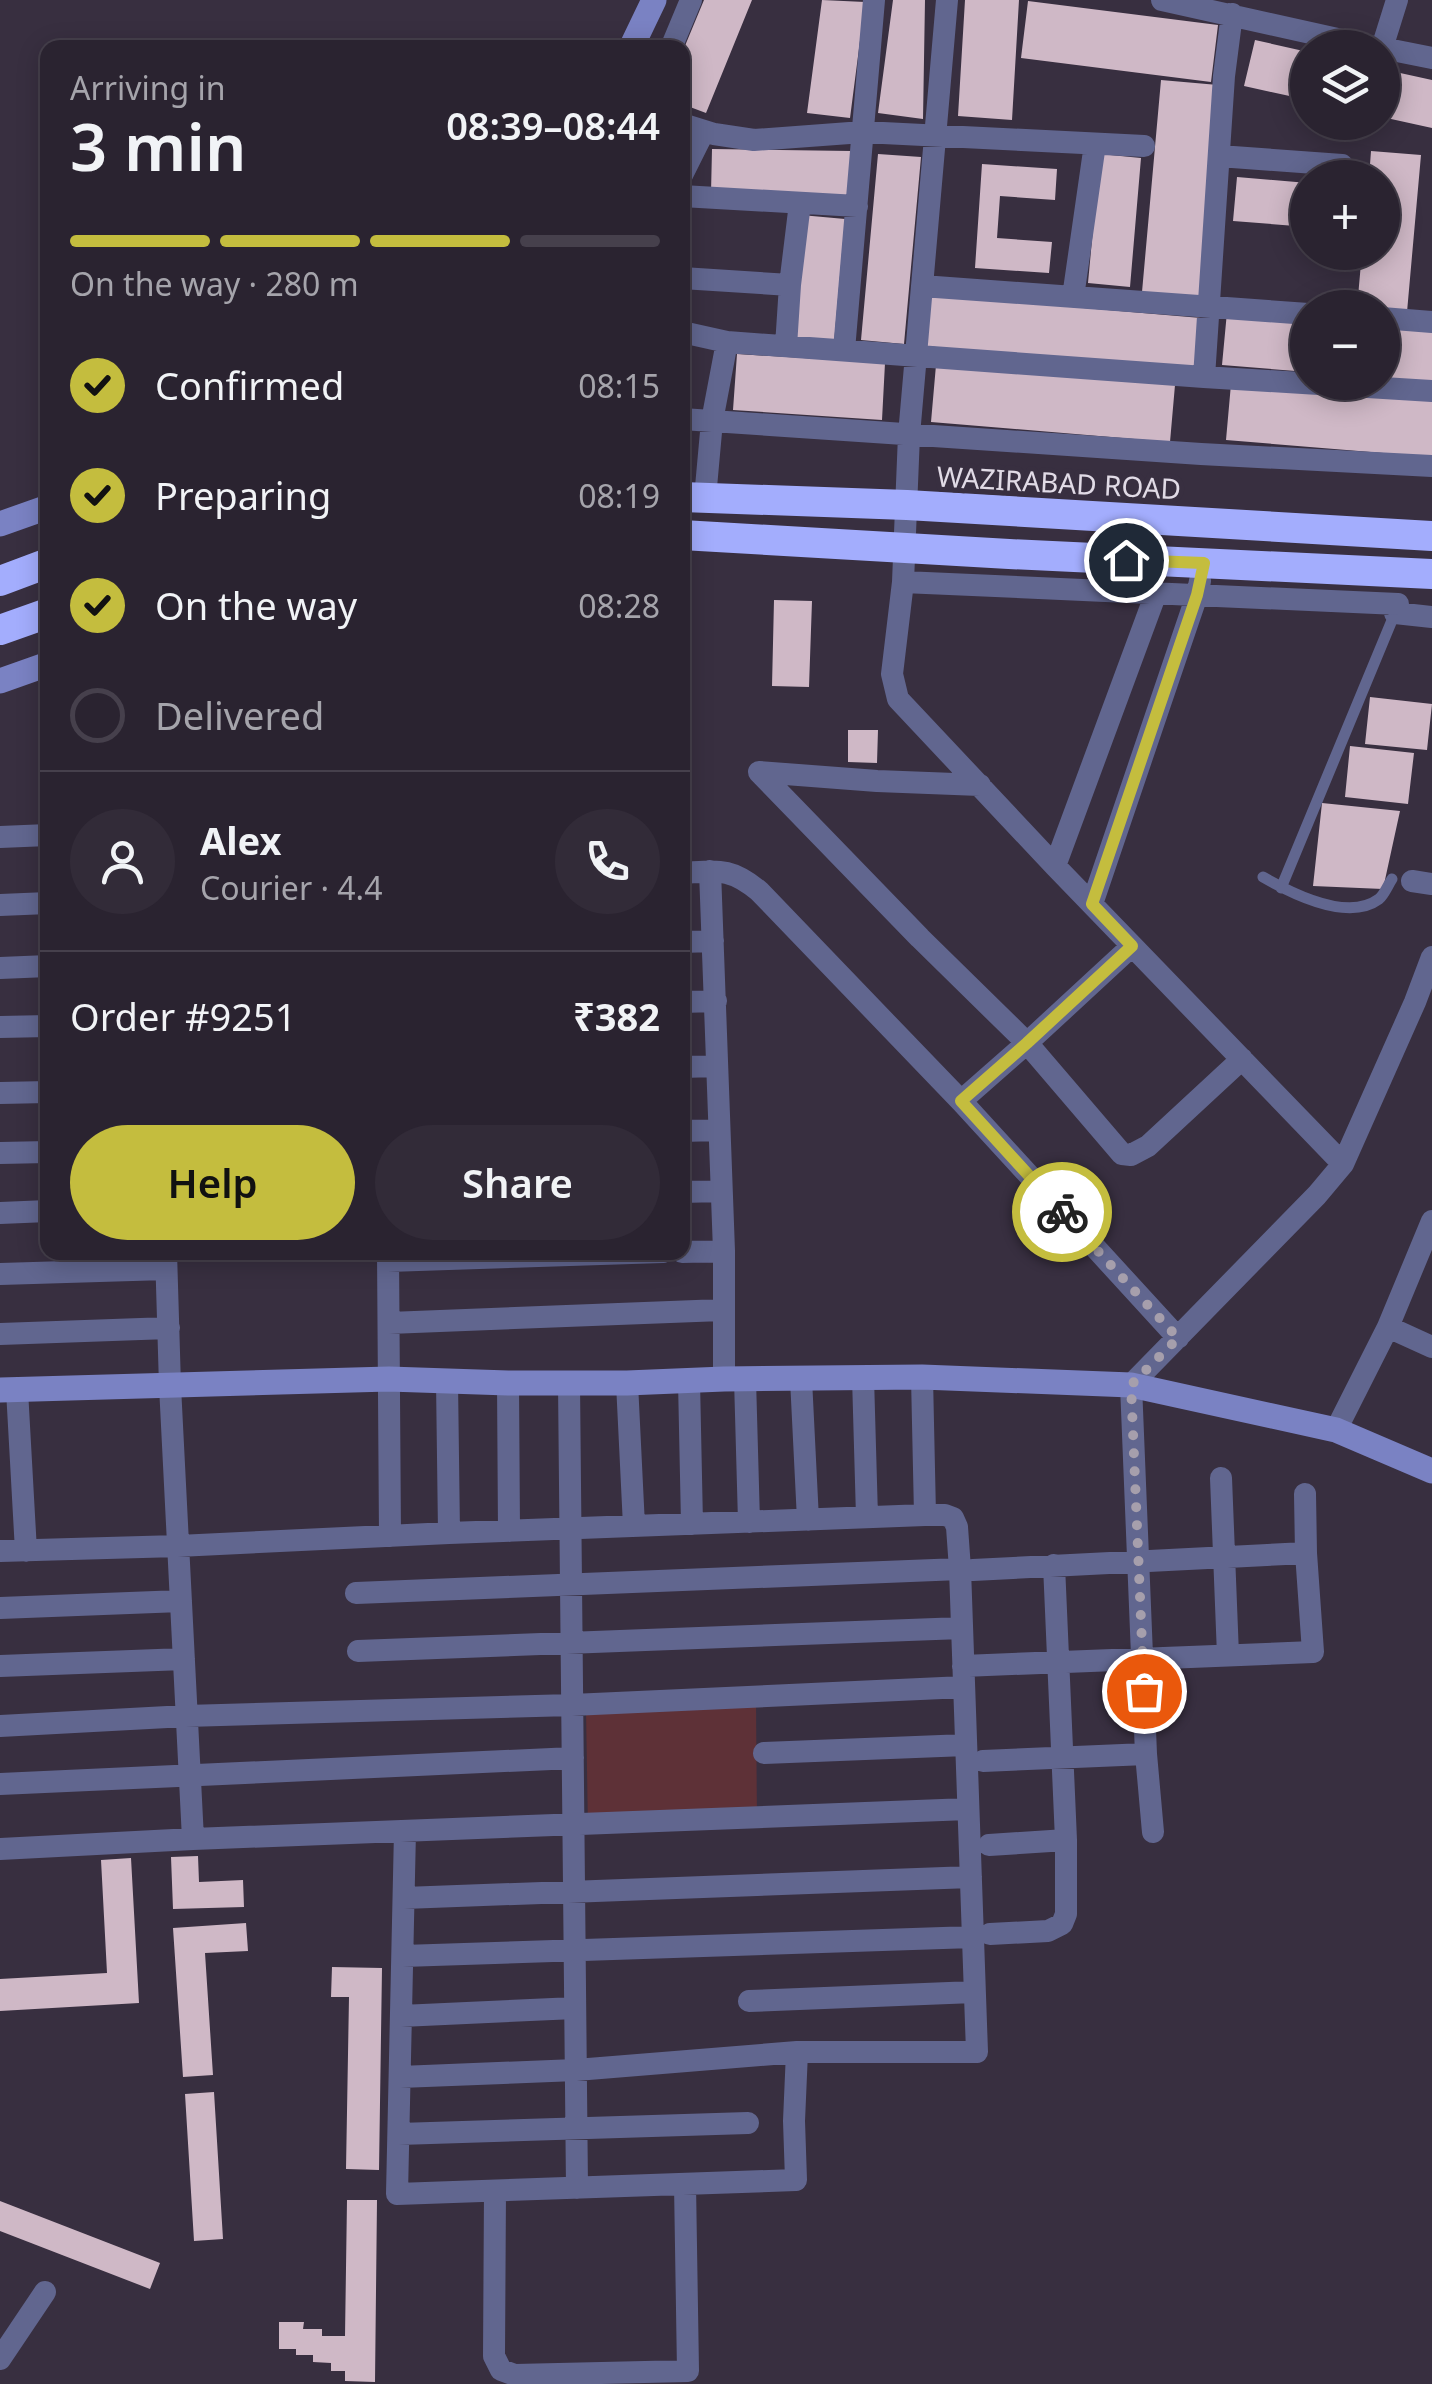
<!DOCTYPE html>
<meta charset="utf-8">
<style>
body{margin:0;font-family:"Noto Sans",sans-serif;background:#322b38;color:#f1f3f6;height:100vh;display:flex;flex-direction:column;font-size:38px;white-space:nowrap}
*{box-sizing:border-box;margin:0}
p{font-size:32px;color:#a5a4ab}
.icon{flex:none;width:55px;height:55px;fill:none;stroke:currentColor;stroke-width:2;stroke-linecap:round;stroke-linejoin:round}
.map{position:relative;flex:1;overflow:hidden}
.side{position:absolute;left:40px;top:40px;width:650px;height:1220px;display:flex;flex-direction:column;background:#2a2330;border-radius:20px;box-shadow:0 5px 25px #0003,0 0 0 2px #46404c}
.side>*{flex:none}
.fabs{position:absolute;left:1290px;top:30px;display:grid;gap:20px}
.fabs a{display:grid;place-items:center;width:110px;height:110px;border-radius:50%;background:#2a2330;box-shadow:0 5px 25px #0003,0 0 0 2px #46404c;font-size:50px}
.pin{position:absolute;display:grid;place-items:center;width:85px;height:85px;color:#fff;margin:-42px;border:5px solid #fff;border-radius:50%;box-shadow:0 2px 10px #0007}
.courier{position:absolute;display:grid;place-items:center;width:100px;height:100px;margin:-50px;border:8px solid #c4bd3e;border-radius:50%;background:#fff;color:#222;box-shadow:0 2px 12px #0007}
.headline em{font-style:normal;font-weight:600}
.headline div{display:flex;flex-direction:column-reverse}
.headline{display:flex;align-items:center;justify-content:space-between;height:170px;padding:0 30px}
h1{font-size:65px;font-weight:600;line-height:75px}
.bar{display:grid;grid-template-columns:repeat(4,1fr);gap:15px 10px;align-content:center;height:120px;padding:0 30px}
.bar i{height:12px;border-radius:8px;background:#46404c}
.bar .on{background:#c4bd3e}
.bar p{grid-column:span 4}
.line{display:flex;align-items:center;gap:25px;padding:0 30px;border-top:2px solid #46404c}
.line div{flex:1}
.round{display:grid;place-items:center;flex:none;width:105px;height:105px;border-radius:52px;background:#322b38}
ol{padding:0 30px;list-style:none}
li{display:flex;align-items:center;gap:30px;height:110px}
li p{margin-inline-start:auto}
li .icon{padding:10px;border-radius:50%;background:#c4bd3e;color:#111;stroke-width:4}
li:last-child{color:#a5a4ab}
li i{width:55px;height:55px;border:5px solid #46404c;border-radius:50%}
.primary-button{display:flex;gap:20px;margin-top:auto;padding:20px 30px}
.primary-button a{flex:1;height:115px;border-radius:60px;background:#c4bd3e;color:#111;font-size:40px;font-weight:600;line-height:115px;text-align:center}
.primary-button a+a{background:#322b38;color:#f1f3f6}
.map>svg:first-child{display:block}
.green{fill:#5e3137}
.building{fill:#cfb8c6}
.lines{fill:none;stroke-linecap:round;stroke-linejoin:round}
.lane{stroke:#61668f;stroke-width:11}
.street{stroke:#61668f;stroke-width:22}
.secondary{stroke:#7a82c3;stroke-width:25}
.highway{stroke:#a3adfd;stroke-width:30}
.done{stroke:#a69fac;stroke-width:10;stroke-dasharray:0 18}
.route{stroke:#c4bd3e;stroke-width:12}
.labels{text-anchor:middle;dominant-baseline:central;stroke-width:10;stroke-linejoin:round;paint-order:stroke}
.street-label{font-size:28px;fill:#e1dbe6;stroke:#382f40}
</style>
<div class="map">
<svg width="1432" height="2384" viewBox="0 0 1432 2384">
<rect width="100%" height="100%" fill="#382f40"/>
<!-- green -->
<path class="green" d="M756,1701l1,121 -169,7 -2,-120z"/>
<!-- building -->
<path class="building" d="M704,0h48l-46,113 -24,-9v-51z
M822,0l43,2 -15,116 -43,-5z
M893,0h32l-2,119 -45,-6z
M965,0h54l-7,120 -54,-4z
M1028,1l190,24 -7,57 -190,-24z
M1255,40l53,12v48l-64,-14z
M1382,69l50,11v48l-50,-11z
M1161,80l57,5 -18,212 -58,-5z
M712,149l139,2 -1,44 -139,-2z
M1371,151l50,4 -14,157 -25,-4h-25l5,-56h20v-74h-13z
M878,154l43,3 -17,187 -43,-4z
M1100,154l41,4 -11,129 -42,-4z
M982,164l75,5 -2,31 -55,-4 -3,42 55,4 -3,31 -74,-5z
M1237,177l71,6v44l-75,-6z
M801,215l44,4 -11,124 -44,-4z
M930,295l271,23 -5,51 -271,-23z
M1227,312l81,7v53l-86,-7z
M1382,326l50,4v53l-50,-4z
M737,354l148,9 -3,57 -149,-10z
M936,365l239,20 -5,57 -239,-20z
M1231,384l201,17v56l-206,-17z
M774,600l38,1 -3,86 -37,-1z
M1370,697l62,7 -5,46 -62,-6z
M848,730h30l-1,33 -29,-1z
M1350,746l64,7 -6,51 -63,-7z
M1322,803l78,8 -17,78 -70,-3z
M198,1856l1,26 44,-2 1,27 -71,2 -2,-52z
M131,1858l8,145 -139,8v-32l107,-6 -6,-113z
M246,1923l2,28 -43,2 8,122 -30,2 -10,-149z
M332,1967l50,1 -3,202 -33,-1 3,-172h-18z
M214,2092l9,147 -29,2 -9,-147z
M347,2200h30l-2,182 -30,-1v-10h-14v-8l-18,-1v-7h-17v-6h-17v-27h25l-1,7h19v7h23z
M0,2201l160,62 -10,26 -150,-58z"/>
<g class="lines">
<!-- lane -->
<path class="lane" d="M1263,877c28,16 85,45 116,22 5,-4 9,-14 13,-20
M1281,888l114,-275"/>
<!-- street -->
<path class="street" d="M947,0l-38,435 -6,147 -11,92 6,25 157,167 288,298
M1162,0l216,48
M671,48l20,-48
M1382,48l50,10
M1382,48l15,-48
M682,124l32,10 40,6 109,-8 281,14
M1219,156l123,9
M682,175l22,-44
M682,196l175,10
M682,278l108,7 10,-82
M922,286l386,28
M1073,297l22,-153
M1382,318l50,4
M682,332l45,10 477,35 228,14
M786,346l4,-61
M844,350l30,-350
M1204,377l20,-301 8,-62
M682,419l519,35 231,12
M705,498l7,-77 15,-79
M903,582l495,22 -3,9 37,4
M759,772l161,166 107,105 95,111 9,1 17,-9 94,-87
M759,772l118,9 103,4
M0,837l48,-2
M1055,866l101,-273
M710,871l14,380v128
M682,873c36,-2 48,-6 77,18l202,210 217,237
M1412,881l20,3
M1092,904l105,-309 3,-14
M0,905l48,-2
M682,942l31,-1
M0,968l48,-2
M682,1002l34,-1
M0,1027l48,-1
M682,1067l34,-1
M0,1093l48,-1
M961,1101l66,-58 105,-97
M682,1131l37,-1
M0,1153l48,-1
M682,1192l39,-1
M0,1213l48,-2
M166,1252l4,134 23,453
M388,1252l2,284
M682,1252l42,-1
M388,1261l275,-9
M0,1274l166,-5
M389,1323l333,-13
M1388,1327l44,20
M0,1334l169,-6
M863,1377l4,140
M922,1377l3,138
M745,1379l4,143
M801,1379l7,141
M447,1381l2,152
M689,1381l3,143
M508,1383l1,148
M569,1383l8,805
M627,1383l7,143
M17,1390l9,161
M1336,1430l52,-103 44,-106
M1221,1478l7,177
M0,1551l178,-5 271,-13 476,-18h20l8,3 4,9 3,42 17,483h-180l-221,18 -176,7
M973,1570l333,-17
M356,1593l604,-24
M0,1608l181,-7
M358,1651l604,-23
M0,1666l184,-7
M963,1666l350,-14 -7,-99 -1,-59
M0,1726l186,-10 386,-11 392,-18
M764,1753l202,-8
M983,1761l163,-7
M0,1784l573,-26
M405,1831l-8,363 399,-14 -2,-59 3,-69
M1153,1832l-7,-78 -15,-369 186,-190 26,-31 72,-162 17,-45
M989,1845l77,-5
M0,1849l193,-10 775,-30
M404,1898l567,-21
M990,1934l58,-3 14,-7 4,-10v-74l-12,-275
M403,1956l570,-19
M749,2001l225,-9
M401,2016l174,-8
M399,2134l349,-11
M495,2191l-1,165 7,14 14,5 173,-4 -3,-187
M0,2359l45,-67"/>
<!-- secondary -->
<path class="secondary" d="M631,48l23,-48
M0,524l48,-17
M0,681l48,-17
M0,1390l389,-11 119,4h119l97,-4 198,-2 209,8 205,45 96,41"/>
<!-- highway -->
<path class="highway" d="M682,497l225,8 525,31
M682,535l327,19 423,20
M0,581l48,-18
M0,630l48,-17"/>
</g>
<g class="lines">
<!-- done -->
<path class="done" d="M1062,1212l116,126 -47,47 13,306"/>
<!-- route -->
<path class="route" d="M1062,1212l-101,-111 66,-58 105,-97 -40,-42 105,-309 7,-32 -78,-3"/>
</g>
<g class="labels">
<!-- street labels -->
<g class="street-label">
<text transform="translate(1059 482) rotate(3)">WAZIRABAD ROAD</text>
</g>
</g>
</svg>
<div class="fabs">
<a><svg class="icon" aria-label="layers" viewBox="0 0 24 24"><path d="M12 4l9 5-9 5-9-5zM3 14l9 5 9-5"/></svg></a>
<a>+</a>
<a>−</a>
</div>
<div class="pin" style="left:1144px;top:1691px;background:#ea580c"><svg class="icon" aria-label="bag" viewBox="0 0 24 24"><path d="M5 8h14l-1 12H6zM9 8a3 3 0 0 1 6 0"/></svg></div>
<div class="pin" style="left:1126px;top:560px;background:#1f2937"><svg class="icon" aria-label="home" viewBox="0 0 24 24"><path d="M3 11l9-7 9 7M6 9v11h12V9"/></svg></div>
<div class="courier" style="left:1062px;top:1212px"><svg class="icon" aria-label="bike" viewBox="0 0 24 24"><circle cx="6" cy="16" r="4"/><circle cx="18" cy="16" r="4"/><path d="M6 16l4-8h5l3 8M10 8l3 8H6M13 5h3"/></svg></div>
<section class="side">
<div class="headline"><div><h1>3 min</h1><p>Arriving in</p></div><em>08:39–08:44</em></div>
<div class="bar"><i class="on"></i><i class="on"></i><i class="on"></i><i></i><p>On the way · 280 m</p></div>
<ol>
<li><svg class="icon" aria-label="check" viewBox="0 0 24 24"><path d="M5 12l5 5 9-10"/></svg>Confirmed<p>08:15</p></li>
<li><svg class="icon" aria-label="check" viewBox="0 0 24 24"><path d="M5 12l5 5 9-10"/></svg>Preparing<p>08:19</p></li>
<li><svg class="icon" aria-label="check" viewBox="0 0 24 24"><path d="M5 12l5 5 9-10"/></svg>On the way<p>08:28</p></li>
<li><i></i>Delivered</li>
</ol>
<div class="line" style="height:180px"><a class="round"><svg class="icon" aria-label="person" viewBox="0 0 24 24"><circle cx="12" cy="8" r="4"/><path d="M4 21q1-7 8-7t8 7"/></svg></a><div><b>Alex</b><p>Courier · 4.4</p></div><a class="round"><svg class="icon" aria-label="phone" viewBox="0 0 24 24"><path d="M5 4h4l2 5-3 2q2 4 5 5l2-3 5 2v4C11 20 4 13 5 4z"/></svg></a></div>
<div class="line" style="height:130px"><div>Order #9251</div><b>₹382</b></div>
<div class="primary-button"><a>Help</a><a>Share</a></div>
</section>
</div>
